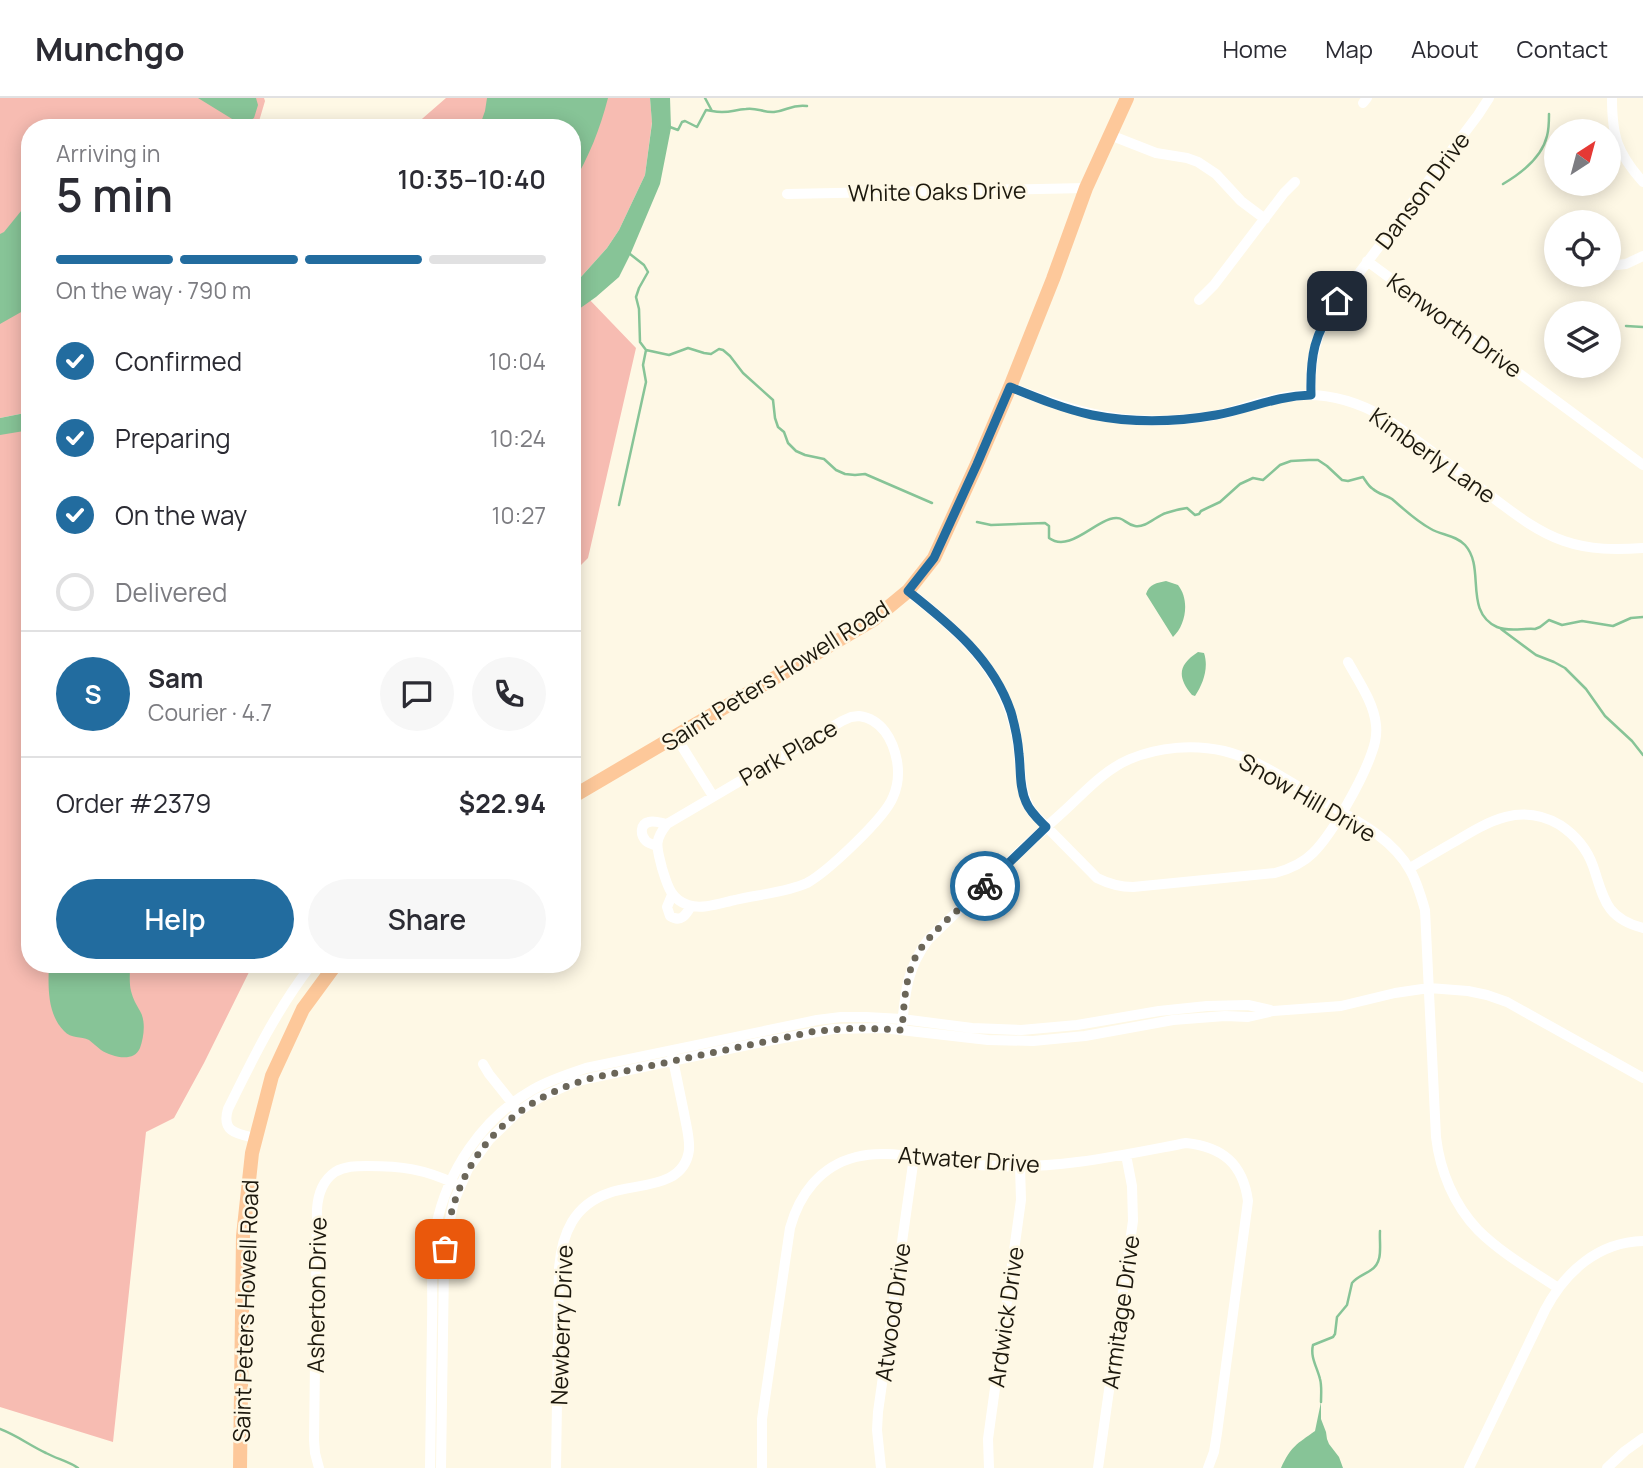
<!DOCTYPE html>
<meta charset="utf-8">
<style>
body{margin:0;font-family:Manrope,sans-serif;background:#f7f7f7;color:#2b2b33;height:100vh;display:flex;flex-direction:column;font-size:26px;white-space:nowrap}
*{box-sizing:border-box;margin:0}
p{font-size:23px;color:#7c7c81}
.icon{flex:none;width:38px;height:38px;fill:none;stroke:currentColor;stroke-width:2;stroke-linecap:round;stroke-linejoin:round}
.map{position:relative;flex:1;overflow:hidden}
.panel{position:absolute;left:21px;top:21px;width:560px;height:854px;display:flex;flex-direction:column;background:#fff;border-radius:28px;box-shadow:0 4px 18px #0003}
.panel>*{flex:none}
.needle{width:46px;rotate:36deg}
.controls{position:absolute;left:1544px;top:21px;display:grid;gap:14px}
.controls a{display:grid;place-items:center;width:77px;height:77px;border-radius:50%;background:#fff;box-shadow:0 4px 18px #0003;font-size:35px}
.pin{position:absolute;display:grid;place-items:center;width:60px;height:60px;color:#fff;margin:-30px;border-radius:14px;box-shadow:0 4px 10px #0006}
.courier{position:absolute;display:grid;place-items:center;width:70px;height:70px;margin:-35px;border:5px solid #226c9f;border-radius:50%;background:#fff;color:#222;box-shadow:0 2px 9px #0007}
.headline em{font-style:normal;font-weight:600}
.headline div{display:flex;flex-direction:column-reverse}
.headline{display:flex;align-items:center;justify-content:space-between;height:119px;padding:0 35px}
h1{font-size:46px;font-weight:600;line-height:52px}
.bar{display:grid;grid-template-columns:repeat(4,1fr);gap:10px 7px;align-content:center;height:84px;padding:0 35px}
.bar i{height:9px;border-radius:5px;background:#e1e1e2}
.bar .on{background:#226c9f}
.bar p{grid-column:span 4}
.line{display:flex;align-items:center;gap:18px;padding:0 35px;border-top:2px solid #e1e1e2}
.line div{flex:1}
.round{display:grid;place-items:center;flex:none;width:74px;height:74px;border-radius:37px;background:#f7f7f7}
ol{padding:0 35px;list-style:none}
li{display:flex;align-items:center;gap:21px;height:77px}
li p{margin-inline-start:auto}
li .icon{padding:7px;border-radius:50%;background:#226c9f;color:#fff;stroke-width:4}
li:last-child{color:#7c7c81}
li i{width:38px;height:38px;border:4px solid #e1e1e2;border-radius:50%}
.cta{display:flex;gap:14px;margin-top:auto;padding:14px 35px}
.cta a{flex:1;height:80px;border-radius:42px;background:#226c9f;color:#fff;font-size:28px;font-weight:600;line-height:80px;text-align:center}
.cta a+a{background:#f7f7f7;color:#2b2b33}
header{display:flex;align-items:center;gap:42px;box-sizing:border-box;height:98px;padding:0 35px;background:#fff;border-bottom:2px solid #e1e1e2}
header strong{font-size:33px}
nav{display:flex;gap:38px;margin-inline-start:auto;font-size:24px}
.map>svg:first-child{display:block}
.green{fill:#f7bcb2}
.water{fill:#87c497}
.lines{fill:none;stroke-linecap:round;stroke-linejoin:round}
.stream{stroke:#87c497;stroke-width:2.5}
.minor{stroke:#fff;stroke-width:10}
.major{stroke:#fdc89a;stroke-width:14}
.done{stroke:#6b6659;stroke-width:7;stroke-dasharray:0 12.6}
.route{stroke:#226c9f;stroke-width:9}
.labels{text-anchor:middle;dominant-baseline:central;stroke-width:5;stroke-linejoin:round;paint-order:stroke}
.street-label{font-size:23px;fill:#1c180d;stroke:#fef8e5}
</style>
<header>
<strong>Munchgo</strong>
<nav><a>Home</a><a>Map</a><a>About</a><a>Contact</a></nav>
</header>
<div class="map">
<svg width="1643" height="1370" viewBox="0 0 1643 1370">
<rect width="100%" height="100%" fill="#fef8e5"/>
<!-- green -->
<path class="green" d="M0,0h264l1,3 -8,27h-227v836h223l-49,99 -30,55 -28,14 -33,310 -113,-35v-985l25,-9 -25,5z
M446,0h204l2,24 -7,53 -26,55 -12,18 -35,39v-159h-162l5,-3z
M586,198l50,52 -48,210 -16,16v-269z"/>
<!-- water -->
<path class="water" d="M198,0h58l2,7 -4,13 -8,5 -9,-1z
M487,0h121c-8,31 -19,59 -36,87v-57h-93l6,-17z
M650,0h20l1,30 -11,56 -30,71 -11,22 -23,20 -24,17v-27l35,-39 12,-18 26,-55 7,-52z
M30,102v107l-30,17v-90l4,-2z
M30,314v18l-30,5v-17z
M1166,483l12,4c12,15 8,40 -5,52l-27,-43c3,-10 11,-11 20,-13z
M1198,554l6,1c5,15 -1,31 -9,43l-3,-1c-15,-18 -14,-30 6,-43z
M49,866h81c0,9 -1,19 1,27 2,8 5,13 9,20 6,10 4,26 0,37 -6,15 -28,9 -39,2 -4,-3 -8,-7 -12,-10 -8,-4 -18,-1 -25,-9 -17,-17 -16,-45 -15,-67z
M1321,1304v17l5,13 1,7 2,5 10,13 4,11h-62c10,-22 16,-24 34,-37z"/>
<g class="lines">
<!-- stream -->
<path class="stream" d="M705,0l7,13c16,3 20,-1 34,-2 10,-2 18,4 28,3 13,-1 17,-8 33,-6
M670,29l8,3 4,-8 3,-1 12,6 9,-17 6,1
M1503,86c17,-10 39,-27 44,-48 2,-7 2,-15 2,-22
M630,156l14,11 4,7 -9,16 -3,9 3,12 1,33 6,8 23,5 19,-7 16,5 7,1 8,-5 4,1 7,6 13,17 30,27 2,18 3,9 6,5 4,11 8,8 9,4 19,4 12,11 9,4 10,1 10,-1 67,29
M1626,228l17,1
M1608,230h1
M619,407l27,-123 -3,-17 3,-15
M977,424l14,3 54,-2 4,3v12c19,14 42,-13 61,-19 14,-4 14,5 25,7 11,2 21,-10 31,-13 6,-2 14,-4 21,-5l8,7 4,-1 2,-3 19,-9 20,-18 13,-6 10,2 17,-15 11,-4 18,-1h9l9,6 15,14 6,1 15,-4c3,4 5,9 10,12 5,5 13,6 19,10 13,11 24,22 39,30 10,6 25,6 34,16 21,23 -2,66 32,82 11,5 26,1 38,2l5,-2 9,-7 13,5 20,-4 31,5 18,-8 12,-1
M1501,531l35,26 18,7 11,6 21,21 19,27 27,25 11,14
M1321,1304c0,-8 1,-16 -1,-23 -3,-12 -10,-22 -7,-34l20,-8 2,-3 2,-17 10,-12 5,-22c6,-7 12,-8 19,-13 13,-8 8,-26 9,-39
M0,1331c18,7 29,16 46,24 11,6 22,8 32,15"/>
<!-- minor -->
<path class="minor" d="M1612,0c0,38 5,55 31,84
M1363,5l4,-5
M1110,37l46,18 31,5 11,4 18,12 25,27 24,18
M787,96l299,-6
M1367,163l276,204
M1608,168l18,-2 17,-8
M1199,202l15,-15 70,-92 11,-11
M1010,289c54,21 103,37 161,33 20,-1 40,-3 59,-8 20,-6 40,-14 62,-16 32,-4 64,5 92,21 35,24 69,50 103,76 24,18 48,38 77,48 26,9 52,9 79,7
M1311,297c-1,-31 3,-55 18,-82l149,-198 11,-17
M908,493c50,40 95,77 108,143 6,27 1,55 16,78l65,66c12,6 22,9 36,9l142,-14c15,-4 27,-9 38,-20 20,-20 50,-74 59,-101 3,-8 5,-18 4,-27 -2,-22 -17,-43 -28,-63
M859,618c23,3 34,24 38,45 2,12 1,25 -4,36 -8,21 -66,75 -86,86 -19,9 -51,12 -72,17 -14,3 -33,10 -47,5 -18,-6 -21,-21 -26,-37 -5,-21 -9,-26 5,-44l175,-103 9,-4z
M676,639l37,59
M657,748c-3,-1 -9,-3 -11,-5 -6,-6 -6,-17 3,-19 5,-2 12,1 18,2
M1410,770c15,-9 30,-18 46,-27 33,-20 65,-39 104,-16 15,10 27,24 33,41 11,32 12,52 50,62
M672,797l-5,12 3,9c11,7 16,-1 21,-10
M902,928c3,-33 5,-58 26,-86 44,-43 89,-87 135,-128 21,-19 41,-42 67,-53 29,-12 63,-15 94,-8 34,8 65,31 95,48 32,19 72,37 91,71 7,12 11,26 15,40l11,227c4,34 18,68 42,93 23,23 53,40 80,58
M483,966l6,10 28,35
M255,1040c-18,-4 -34,-6 -27,-29 25,-51 49,-100 84,-145
M319,1370l-4,-15 -1,-13 3,-231c1,-15 5,-28 18,-37 10,-6 21,-6 32,-6 35,0 57,3 89,18
M430,1370c1,-48 1,-97 2,-145 1,-32 -2,-65 4,-96 11,-56 46,-108 96,-137 17,-10 36,-16 54,-22l231,-48 24,-3h25l36,2 70,9 49,2 56,-5 82,-14 48,-5 41,-1 22,5
M441,1370l3,-202 3,-33 7,-32 14,-32 21,-29 30,-29 20,-13 36,-16 16,-4 171,-36 71,-13 50,-1 105,12 45,1 52,-5 88,-16 52,-4 23,1 25,-6 68,-5 54,-13 34,-5 39,3 19,4 20,7 136,76
M556,1370l3,-200c3,-35 15,-63 50,-75 27,-10 75,-4 80,-43 1,-12 -3,-25 -5,-37 -4,-19 -8,-39 -12,-58
M762,1370v-49l28,-191c9,-33 30,-62 66,-71 23,-6 46,-2 69,1 23,4 46,7 70,8 66,3 127,-11 191,-23 37,4 57,21 62,58l-31,232 -3,19 -6,16
M881,1370l-4,-38 1,-18 36,-255
M989,1370l-1,-29 33,-239 -1,-34
M1098,1370l35,-247 -1,-35 -6,-31
M1469,1370l76,-158c20,-38 53,-68 98,-69
M1607,1370l18,-17 18,-13"/>
<!-- major -->
<path class="major" d="M572,699l301,-177 35,-29 26,-33 43,-94 33,-77 43,-108 33,-91 41,-90
M240,1370l3,-232 9,-83 20,-77 31,-67 33,-45"/>
</g>
<g class="lines">
<!-- done -->
<path class="done" d="M445,1151c8,-87 62,-148 147,-171l224,-47 42,-3 44,2c2,-24 3,-53 14,-74 13,-23 49,-52 69,-70"/>
<!-- route -->
<path class="route" d="M985,788l61,-59c-7,-7 -16,-15 -20,-25 -7,-15 -5,-32 -7,-48 -1,-14 -4,-28 -8,-42 -18,-53 -60,-87 -103,-121l26,-33 43,-94 33,-77c27,11 54,22 82,28 40,8 84,7 124,0 34,-6 59,-19 95,-20 -1,-40 3,-60 26,-94"/>
</g>
<g class="labels">
<!-- street labels -->
<g class="street-label">
<text transform="translate(1422 92) rotate(-53)">Danson Drive</text>
<text transform="translate(937 93) rotate(-1)">White Oaks Drive</text>
<text transform="translate(1455 227) rotate(36)">Kenworth Drive</text>
<text transform="translate(1433 357) rotate(35)">Kimberly Lane</text>
<text transform="translate(775 577) rotate(-32)">Saint Peters Howell Road</text>
<text transform="translate(788 654) rotate(-30)">Park Place</text>
<text transform="translate(1308 699) rotate(30)">Snow Hill Drive</text>
<text transform="translate(969 1061) rotate(4)">Atwater Drive</text>
<text transform="translate(316 1197) rotate(-89)">Asherton Drive</text>
<text transform="translate(245 1213) rotate(-88)">Saint Peters Howell Road</text>
<text transform="translate(892 1214) rotate(-82)">Atwood Drive</text>
<text transform="translate(1120 1214) rotate(-82)">Armitage Drive</text>
<text transform="translate(1005 1219) rotate(-82)">Ardwick Drive</text>
<text transform="translate(561 1227) rotate(-88)">Newberry Drive</text>
</g>
</g>
</svg>
<div class="controls">
<a><svg class="needle" viewBox="-14 -14 28 28"><path d="M0-13l5 13h-10z" fill="#e53935"/><path d="M0 13l5-13h-10z" fill="#7c7c81"/></svg></a>
<a><svg class="icon" aria-label="locate" viewBox="0 0 24 24"><circle cx="12" cy="12" r="6"/><path d="M12 2v4M12 18v4M2 12h4M18 12h4"/></svg></a>
<a><svg class="icon" aria-label="layers" viewBox="0 0 24 24"><path d="M12 4l9 5-9 5-9-5zM3 14l9 5 9-5"/></svg></a>
</div>
<div class="pin" style="left:445px;top:1151px;background:#ea580c"><svg class="icon" aria-label="bag" viewBox="0 0 24 24"><path d="M5 8h14l-1 12H6zM9 8a3 3 0 0 1 6 0"/></svg></div>
<div class="pin" style="left:1337px;top:203px;background:#1f2937"><svg class="icon" aria-label="home" viewBox="0 0 24 24"><path d="M3 11l9-7 9 7M6 9v11h12V9"/></svg></div>
<div class="courier" style="left:985px;top:788px"><svg class="icon" aria-label="bike" viewBox="0 0 24 24"><circle cx="6" cy="16" r="4"/><circle cx="18" cy="16" r="4"/><path d="M6 16l4-8h5l3 8M10 8l3 8H6M13 5h3"/></svg></div>
<section class="panel">
<div class="headline"><div><h1>5 min</h1><p>Arriving in</p></div><em>10:35–10:40</em></div>
<div class="bar"><i class="on"></i><i class="on"></i><i class="on"></i><i></i><p>On the way · 790 m</p></div>
<ol>
<li><svg class="icon" aria-label="check" viewBox="0 0 24 24"><path d="M5 12l5 5 9-10"/></svg>Confirmed<p>10:04</p></li>
<li><svg class="icon" aria-label="check" viewBox="0 0 24 24"><path d="M5 12l5 5 9-10"/></svg>Preparing<p>10:24</p></li>
<li><svg class="icon" aria-label="check" viewBox="0 0 24 24"><path d="M5 12l5 5 9-10"/></svg>On the way<p>10:27</p></li>
<li><i></i>Delivered</li>
</ol>
<div class="line" style="height:126px"><b class="round" style="background:#226c9f;color:#fff">S</b><div><b>Sam</b><p>Courier · 4.7</p></div><a class="round"><svg class="icon" aria-label="chat" viewBox="0 0 24 24"><path d="M4 5h16v11H9l-5 4z"/></svg></a><a class="round"><svg class="icon" aria-label="phone" viewBox="0 0 24 24"><path d="M5 4h4l2 5-3 2q2 4 5 5l2-3 5 2v4C11 20 4 13 5 4z"/></svg></a></div>
<div class="line" style="height:91px"><div>Order #2379</div><b>$22.94</b></div>
<div class="cta"><a>Help</a><a>Share</a></div>
</section>
</div>
